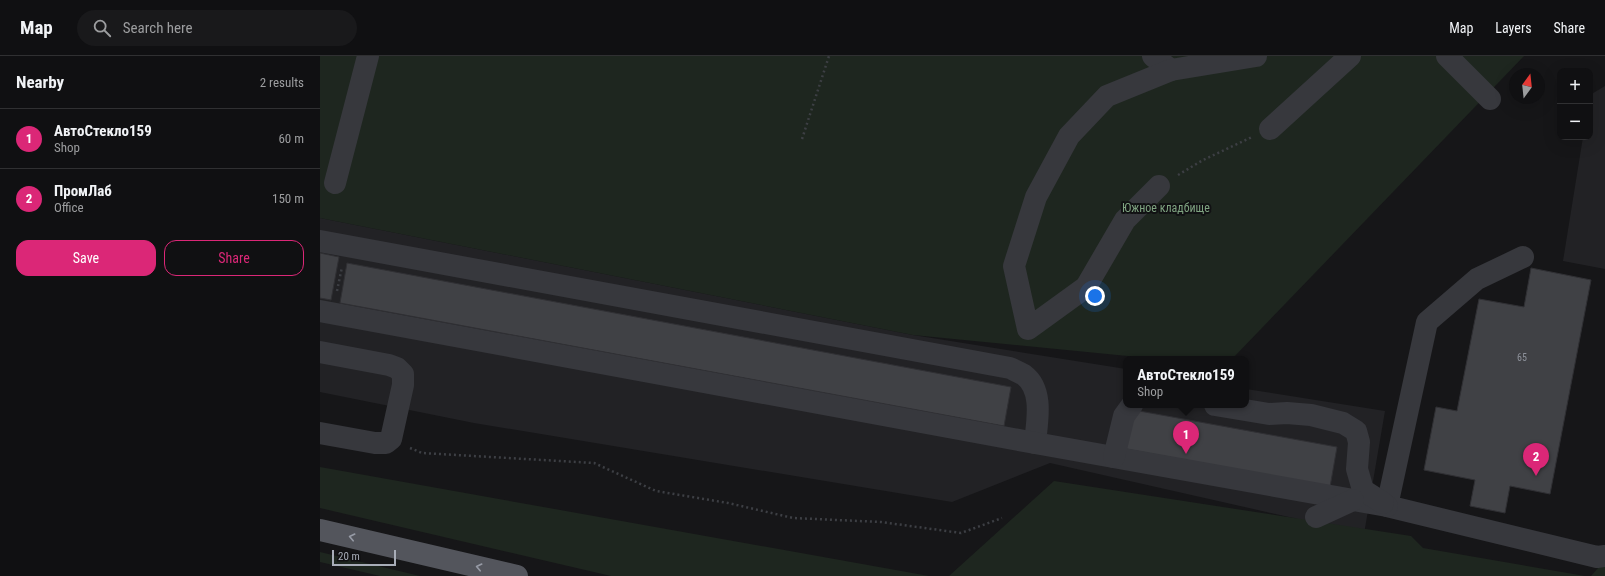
<!DOCTYPE html>
<meta charset="utf-8">
<style>
:root{--surface:#101012;--page:#19191b;--text:#f1f3f6;--muted:#9c9d9f;--line:#303032;--accent:#db2777}
body{margin:0;font-family:"Roboto Condensed",sans-serif;background:var(--page);color:var(--text)}
.controls{position:absolute;right:12px;top:12px;display:grid;overflow:hidden;border-radius:8px;box-shadow:0 4px 16px #0002}
.controls button{width:36px;height:36px;display:grid;place-items:center;padding:0;border:0;border-bottom:1px solid var(--line);background:var(--surface);color:var(--text);font:20px sans-serif}
.compass{position:absolute;left:1189px;top:12px;width:36px;height:36px;border-radius:50%;background:var(--surface);box-shadow:0 4px 16px #0002;rotate:15deg}
.scale{position:absolute;left:12px;bottom:10px;width:64px;box-sizing:border-box;padding-left:4px;border:2px solid #a8adb8;border-top:0;font-size:11px;line-height:14px;white-space:nowrap;color:#a8adb8;-webkit-text-stroke:3px #111113;paint-order:stroke}
.you{position:absolute;left:775px;top:240px;width:14px;height:14px;margin:-10px;border:3px solid #fff;border-radius:50%;background:#1a73e8;box-shadow:0 0 0 6px #1a73e833}
.badge{display:grid;place-items:center;width:26px;height:26px;border-radius:50%;background:var(--accent);color:#fff;font-size:13px;font-weight:700}
.pin{position:absolute;translate:-50% -33px;filter:drop-shadow(0 1px 2px #0008)}
.pin::after{content:'';position:absolute;top:21px;width:14px;height:12px;background:inherit;clip-path:polygon(0 0,100% 0,50% 100%)}
.popup{position:absolute;left:803px;top:300px;width:126px;height:52px;box-sizing:border-box;display:grid;place-content:center;border-radius:8px;background:var(--surface);filter:drop-shadow(0 1px 3px #0005);font-size:13px;white-space:nowrap;color:var(--muted)}
.popup b{font-size:15px;color:var(--text)}
.popup::after{content:'';position:absolute;left:50%;top:100%;margin-left:-8px;border:8px solid transparent;border-top-color:var(--surface)}
.list{margin:0;padding:0;list-style:none}
h2{display:flex;justify-content:space-between;align-items:center;height:52px;margin:0;padding:0 16px;font-size:17px}
h2 small{font-size:13px;font-weight:400;color:var(--muted)}
.list li{display:grid;grid-template-columns:26px 1fr auto;gap:12px;align-items:center;box-sizing:border-box;height:60px;padding:0 16px;border-top:1px solid var(--line)}
.list b{display:block;font-size:15px;white-space:nowrap}
.list p{margin:0;font-size:13px;white-space:nowrap;color:var(--muted)}
.list em{font-size:13px;font-style:normal;color:var(--muted)}
.actions{display:flex;gap:8px;padding:12px 16px}
.actions a{flex:1;padding:9px 0;border:1px solid var(--accent);border-radius:12px;text-align:center;font-size:14px;color:var(--accent)}
.actions .main{background:var(--accent);color:#fff}
.icon{flex:none;width:22px;height:22px;fill:none;stroke:currentColor;stroke-width:2;stroke-linecap:round;stroke-linejoin:round}
.map{position:relative;flex:none;width:1285px;height:520px;overflow:hidden}
header{display:flex;align-items:center;gap:24px;box-sizing:border-box;height:56px;padding:0 20px;background:var(--surface);border-bottom:1px solid var(--line)}
header strong{font-size:19px}
nav{display:flex;gap:22px;margin-inline-start:auto;font-size:14px}
.search{width:280px;height:36px;background:var(--page);display:flex;align-items:center;gap:10px;box-sizing:border-box;padding:0 14px;border-radius:22px;color:var(--muted);font-size:15px}
main{display:flex}
aside{flex:1;background:var(--surface)}
.map>svg:first-child{display:block}
.built{fill:#222225}
.green{fill:#1e261f}
.building{fill:#404145;stroke:#303034}
.lines{fill:none;stroke-linecap:round;stroke-linejoin:round}
.path{stroke:#3d3f44;stroke-width:2.5;stroke-dasharray:2 3;stroke-linecap:butt}
.minor{stroke:#37383d;stroke-width:22}
.major{stroke:#53555c;stroke-width:22}
.oneway{stroke:#979ba6}
.labels{text-anchor:middle;stroke-width:4;stroke-linejoin:round;paint-order:stroke}
.number-label{font-size:10px;fill:#8e929b}
.park-label{font-size:12px;fill:#7fa381;stroke:#111113}
</style>
<header>
<strong>Map</strong>
<div class="search"><svg class="icon" aria-label="search" viewBox="0 0 24 24"><circle cx="10" cy="10" r="6"/><path d="M15 15l6 6"/></svg>Search here</div>
<nav><a>Map</a><a>Layers</a><a>Share</a></nav>
</header>
<main>
<aside>
<h2>Nearby<small>2 results</small></h2>
<ul class="list">
<li><span class="badge">1</span><div><b>АвтоСтекло159</b><p>Shop</p></div><em>60 m</em></li>
<li><span class="badge">2</span><div><b>ПромЛаб</b><p>Office</p></div><em>150 m</em></li>
</ul>
<div class="actions"><a class="main">Save</a><a>Share</a></div>
</aside>
<div class="map">
<svg width="1285" height="520" viewBox="0 0 1285 520">
<rect width="100%" height="100%" fill="#161618"/>
<g class="built">
<polygon points="1285,30 1285,213 1243,205 1263,81 1270,81 1270,39"/>
<polygon points="0,162 593,279 806,313 806,349 926,349 926,333 1065,355 1044,478 730,407 632,446 154,367 0,336"/>
</g>
<g class="green">
<polygon points="0,0 1204,0 912,303 838,303 593,279 0,162"/>
<polygon points="0,411 609,520 291,520 0,452"/>
<polygon points="734,425 1091,480 1103,492 1265,520 629,520"/>
<polygon points="0,496 100,520 60,520 0,506"/>
<polygon points="1279,511 1285,511 1285,520 1271,520"/>
</g>
<g class="building">
<polygon points="0,197 19,201 11,244 0,242"/>
<polygon points="27,207 691,331 684,370 20,247"/>
<polygon points="1211,212 1271,224 1230,438 1190,430 1185,457 1150,450 1155,424 1104,414 1116,351 1137,355 1159,243 1204,251"/>
<polygon points="814,354 1017,391 1010,431 806,393"/>
</g>
<g class="lines">
<g class="path">
<polyline points="482,83 509,0"/>
<polyline points="858,119 883,104 932,81"/>
<polyline points="17,235 22,211"/>
<polyline points="90,392 102,397 274,407 336,435 408,447 473,462 561,466 641,477 682,462"/>
</g>
<g class="minor">
<polyline points="833,0 851,14"/>
<polyline points="1127,0 1170,43"/>
<polyline points="950,73 1030,0"/>
<polyline points="15,127 48,0"/>
<polyline points="839,130 805,164 766,231 708,273 694,210 716,141 749,80 787,40 851,14 936,0"/>
<path d="M0,185l690,127c4,2 9,4 14,7 20,15 13,47 11,68"/>
<polyline points="1203,201 1157,223 1107,266 1067,450 1277,501 1285,500"/>
<polyline points="0,255 715,387 1067,450"/>
<polyline points="0,296 69,309 77,312 83,318 83,329 71,383 66,387 55,387 0,377"/>
<polyline points="895,349 949,358 967,357 991,359 1023,367 1036,375 1039,386 1037,413 1043,434 1063,447"/>
<polyline points="794,401 804,360 812,349"/>
<polyline points="996,461 1033,444"/>
</g>
<polyline class="major" points="0,474 197,520"/>
</g>
<defs><path id="oneway-chevron" d="M-2-3.5L2.5 0L-2 3.5" fill="none" stroke-width="1.6" stroke-linecap="round" stroke-linejoin="round"/></defs>
<g class="oneway">
<use href="#oneway-chevron" transform="translate(32 481) rotate(-167)"/>
<use href="#oneway-chevron" transform="translate(159 511) rotate(-167)"/>
</g>
<g class="labels">
<g class="number-label">
<text x="1202" y="305">65</text>
</g>
<g class="park-label">
<text x="846" y="156">Южное кладбище</text>
</g>
</g>
</svg>
<div class="controls">
<button>+</button>
<button>−</button>
</div>
<svg class="compass" viewBox="-18 -18 36 36"><path d="M0-13l5 13h-10z" fill="#e53935"/><path d="M0 13l5-13h-10z" fill="#9c9d9f"/></svg>
<div class="scale">20 m</div>
<div class="you"></div>
<div class="pin badge" style="left:866px;top:398px">1</div>
<div class="popup"><b>АвтоСтекло159</b>Shop</div>
<div class="pin badge" style="left:1216px;top:420px">2</div>
</div>
</main>
